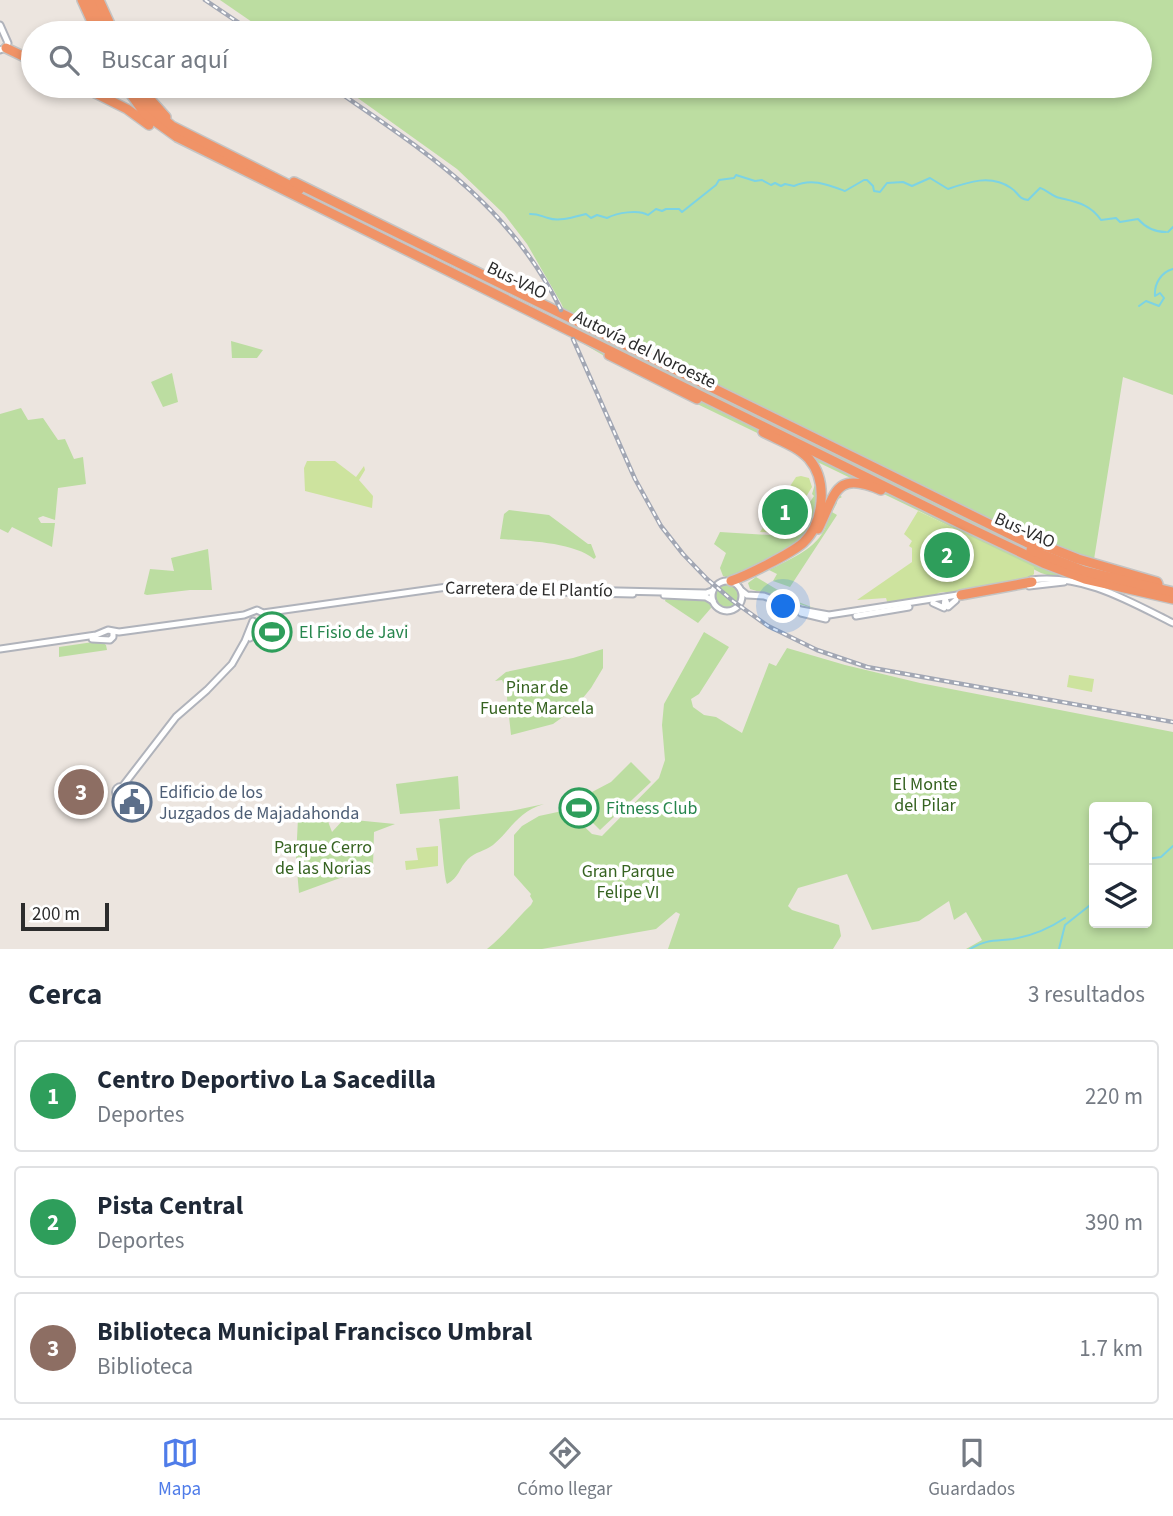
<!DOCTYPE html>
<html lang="es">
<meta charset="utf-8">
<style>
:root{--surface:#fff;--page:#f6f6f7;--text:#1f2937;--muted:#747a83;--line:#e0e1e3;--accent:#4f7ce9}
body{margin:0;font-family:"Source Sans 3",sans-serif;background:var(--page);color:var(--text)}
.controls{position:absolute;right:21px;bottom:21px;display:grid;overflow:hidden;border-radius:7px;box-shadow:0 4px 10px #0003}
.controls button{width:63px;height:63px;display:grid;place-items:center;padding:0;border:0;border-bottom:2px solid var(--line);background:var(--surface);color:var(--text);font:35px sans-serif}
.scale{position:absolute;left:21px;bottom:18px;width:88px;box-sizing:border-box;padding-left:7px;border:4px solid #2c2c2c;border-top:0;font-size:19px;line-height:24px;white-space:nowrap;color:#2c2c2c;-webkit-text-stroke:5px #fff;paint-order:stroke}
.you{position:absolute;left:784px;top:607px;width:24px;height:24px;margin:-18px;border:5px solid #fff;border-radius:50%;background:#1a73e8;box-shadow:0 0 0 10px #1a73e833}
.badge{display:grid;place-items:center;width:46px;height:46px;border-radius:50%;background:var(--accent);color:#fff;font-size:23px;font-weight:700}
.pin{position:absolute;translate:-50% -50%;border:4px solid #fff;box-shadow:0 2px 7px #0006}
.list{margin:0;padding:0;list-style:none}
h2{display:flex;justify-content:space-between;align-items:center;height:91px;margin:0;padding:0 28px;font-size:30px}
h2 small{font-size:23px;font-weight:400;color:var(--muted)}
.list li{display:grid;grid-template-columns:46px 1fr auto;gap:21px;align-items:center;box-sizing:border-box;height:112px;margin:0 14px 14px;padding:0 14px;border:2px solid var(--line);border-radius:7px}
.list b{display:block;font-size:26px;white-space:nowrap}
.list p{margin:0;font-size:23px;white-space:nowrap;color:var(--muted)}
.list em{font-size:23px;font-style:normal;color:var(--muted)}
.icon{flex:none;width:38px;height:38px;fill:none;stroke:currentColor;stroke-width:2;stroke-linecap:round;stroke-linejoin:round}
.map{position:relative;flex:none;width:1173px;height:949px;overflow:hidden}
.search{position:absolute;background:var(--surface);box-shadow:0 4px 10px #0003;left:21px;right:21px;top:21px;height:77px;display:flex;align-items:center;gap:18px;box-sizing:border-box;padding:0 24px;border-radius:38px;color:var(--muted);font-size:26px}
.sheet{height:469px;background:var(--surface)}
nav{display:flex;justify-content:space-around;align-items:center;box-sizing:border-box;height:98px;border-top:2px solid var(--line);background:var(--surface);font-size:19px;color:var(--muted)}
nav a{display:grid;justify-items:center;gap:4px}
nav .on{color:var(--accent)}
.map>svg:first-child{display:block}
.green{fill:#bcdda1;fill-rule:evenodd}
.pitch{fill:#cde39e}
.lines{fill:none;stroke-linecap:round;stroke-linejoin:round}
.stream{stroke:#7cd3e4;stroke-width:2}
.minor-casing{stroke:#b0b3bb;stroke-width:9}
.highway-casing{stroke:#c4c4c4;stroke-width:12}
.minor{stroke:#fff;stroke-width:5}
.highway{stroke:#f09367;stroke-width:9}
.rail-casing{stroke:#a2a7b4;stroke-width:4.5}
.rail{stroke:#fff;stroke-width:2;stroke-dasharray:5;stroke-linecap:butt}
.labels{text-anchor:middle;stroke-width:7;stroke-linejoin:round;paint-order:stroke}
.street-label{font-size:18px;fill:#2c2c2c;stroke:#fff}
.leisure-label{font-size:18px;fill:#27864d;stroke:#fff;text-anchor:start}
.park-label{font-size:18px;fill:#366321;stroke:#fff}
.service-label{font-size:18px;fill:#4e5e75;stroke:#fff;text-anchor:start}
</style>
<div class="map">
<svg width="1173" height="949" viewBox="0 0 1173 949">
<rect width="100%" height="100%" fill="#ece5df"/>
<g class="green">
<polygon points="220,0 1173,0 1173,395 1123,377 1092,572 1119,597 1041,573 921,512 635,374 577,340 561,303 527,244 504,214 457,169 341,86 1140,86 1140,33 268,33"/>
<polygon points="231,341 263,350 257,358 232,358"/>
<polygon points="172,373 178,402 163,407 151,382"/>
<polygon points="21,408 28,420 43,418 58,440 65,439 74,459 83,457 86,484 58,488 55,520 43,516 38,518 41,523 55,523 52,547 12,527 8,533 0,529 0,414"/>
<path d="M815,484c4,15 0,42 -12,54 -16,15 -53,31 -74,40l-6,-2 -3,-8 6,-15 -12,-9 6,-12 67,4 27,-40 -2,-2z"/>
<path d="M837,494l5,3 -6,3 1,3 -5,9 5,3 -47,72 -17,-6 4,-7 -8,-4c21,-11 48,-21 57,-44 4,-11 5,-22 11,-32z"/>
<path d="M509,510l40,5 39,29h3l5,13 -2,2c-21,-17 -67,-18 -94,-20l4,-25z"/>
<polygon points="208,549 212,590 190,590 147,595 144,594 150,569 174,571 171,558"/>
<polygon points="756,577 796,601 819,610 750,589 748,583"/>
<circle cx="727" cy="595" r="12"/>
<polygon points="666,598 704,600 710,604 711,608 698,623 665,601"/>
<path d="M704,632l25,15 -30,47 -8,5 2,8 11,8 12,2 26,16 27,-70 7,3 11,-18 58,17 75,18 253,49v217h-207l16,-9 -16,-28 -12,8 -5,-19 -30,20 -47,9 -25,-56 -49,14 -10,18 4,4 47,15 2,11 -8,13h-165l12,-35 -4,-2 -20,17 -114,20h-55c17,-13 28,-29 44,-44l2,-4 -3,-5 1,-2 -17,-19v-40l8,-9 17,-10 28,-6 25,24 10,2 57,-58 6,-18 -3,-35 2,-21zM1147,807v116h-53v-116z"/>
<polygon points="100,641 106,645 107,650 59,657 59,647"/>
<polygon points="603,649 603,668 591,688 574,709 553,724 511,735 506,688 502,680 495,681 506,672 573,658"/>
<polygon points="631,762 651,782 600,830 584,814 589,808 588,802 595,800 592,792 611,782"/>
<polygon points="458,776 460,809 400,814 396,784"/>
<path d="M544,804c-27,8 -32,25 -51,41 -8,6 -18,7 -25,14 -9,9 -9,19 -21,25 -3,-5 -6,-54 -8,-65l72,-8z"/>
<polygon points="305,813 326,816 332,832 344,819 395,824 374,832 373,866 299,893 296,859 298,818"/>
</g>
<g class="pitch">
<polygon points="307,461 335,461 356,477 364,466 365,470 359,480 373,496 372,508 305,491 304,468"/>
<polygon points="801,476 809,478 812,487 784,533 760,532 796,477"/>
<polygon points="918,511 1034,567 1034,574 1030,578 969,588 949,594 944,592 938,593 935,597 888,605 886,598 857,600 912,562 912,548 909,546 912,541 904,534"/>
<polygon points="1069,675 1094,679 1092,692 1067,687"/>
<polygon points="438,846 438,866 406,870 405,861 418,860 416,848"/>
</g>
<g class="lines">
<g class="stream">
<path d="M530,214c9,0 11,2 18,4 11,4 26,-1 38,-4l5,4 6,-3 10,3c10,-5 31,-9 41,-3l8,-6 6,2 4,-2h13l3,3 34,-27 3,-5 15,-2 2,-3 19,6 7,-1 9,5 4,-2 6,3 4,-2 9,2c17,-8 32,-2 51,5l19,-11h3l6,6 1,5 6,1 7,-9 16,-1 9,4 18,-8 18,11c20,-7 43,-15 63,-1 8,5 7,11 17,12l12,-12c7,2 13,9 20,10 16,4 30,6 41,22l15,-2 4,4 18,-3c7,8 16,13 28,13"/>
<polyline points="1168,232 1173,227"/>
<path d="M1139,306l7,-5 13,5 5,-8 -4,-5 -5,3c-1,-12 6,-24 18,-27"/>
<polyline points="1147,859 1161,857 1173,846"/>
<path d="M970,949c17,-10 25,-8 43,-10 18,-3 37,-11 52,-21"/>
<polyline points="1059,949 1065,925 1094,902"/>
</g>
<g class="minor-casing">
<g id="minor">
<polyline points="0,25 8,43 6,48 0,50"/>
<path d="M1031,580c51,-7 98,21 142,43"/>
<circle cx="727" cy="596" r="15"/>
<polyline points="1029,586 1064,582"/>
<polyline points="513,591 633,594"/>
<polyline points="742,591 747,595 764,596 801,610 829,615 964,594"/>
<polyline points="664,595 706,597 713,601"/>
<polyline points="945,598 948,607 956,600"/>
<polyline points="933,603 944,608 945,598"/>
<polyline points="801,613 826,619"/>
<polyline points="856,616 909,607"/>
<polyline points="250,638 259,622"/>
<polyline points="92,639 110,640 113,637 113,632"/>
<polyline points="0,649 96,635 108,630 119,632 244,615 257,610 263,613 447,587 706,593 712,591"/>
<circle cx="121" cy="792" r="5.5"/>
<polyline points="122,787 176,717 207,690 232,664 245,641 253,621"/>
</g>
</g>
<g class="highway-casing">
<g id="highway">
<polyline points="82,0 97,33"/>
<polyline points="90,0 105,33"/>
<polyline points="99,0 114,33"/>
<polyline points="6,48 33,61"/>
<polyline points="81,86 127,109 149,125"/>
<polyline points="125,86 145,114 177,137 963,525 1043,563 1085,579 1173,599"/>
<polyline points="135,86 150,103"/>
<polyline points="149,98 166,117"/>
<polyline points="142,101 172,126 299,190"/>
<polyline points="294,182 1038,548"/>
<polyline points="609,355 697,399"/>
<path d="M818,529c18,-35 16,-59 63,-39"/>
<polyline points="1035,542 1078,559 1157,582 1158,584"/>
<polyline points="1031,550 1084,571 1173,592"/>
<path d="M731,581c17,-6 59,-27 72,-38 21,-20 25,-62 6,-84 -12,-13 -31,-19 -46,-27"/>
<polyline points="961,595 1032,582"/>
</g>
</g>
<use href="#minor" class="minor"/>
<use href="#highway" class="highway"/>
<g class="rail-casing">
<g id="rail">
<polyline points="205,0 254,33"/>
<path d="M330,86c94,65 179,117 231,224"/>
<polyline points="573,339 635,479 661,526 683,554 707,579 733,601 768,626 817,650 867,667 1173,722"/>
</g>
</g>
<use href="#rail" class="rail"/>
</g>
<defs>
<g id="stadium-ring" transform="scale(2.0125)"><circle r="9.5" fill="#fff" stroke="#2e9e5b" stroke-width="1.5"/><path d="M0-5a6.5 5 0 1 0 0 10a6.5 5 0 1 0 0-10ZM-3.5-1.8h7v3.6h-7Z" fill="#2e9e5b"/></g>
<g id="civic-ring" transform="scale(2.0125)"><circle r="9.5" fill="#fff" stroke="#5c6f8a" stroke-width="1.5"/><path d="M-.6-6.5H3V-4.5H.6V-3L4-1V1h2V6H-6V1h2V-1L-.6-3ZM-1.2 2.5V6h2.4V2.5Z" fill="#5c6f8a"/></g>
</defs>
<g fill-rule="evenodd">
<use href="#stadium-ring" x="272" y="632"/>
<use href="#civic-ring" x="132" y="802"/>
<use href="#stadium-ring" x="579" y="808"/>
</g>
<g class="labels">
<g class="street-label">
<text transform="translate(517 280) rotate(26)" y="6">Bus-VAO</text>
<text transform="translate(645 349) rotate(26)" y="6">Autovía del Noroeste</text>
<text transform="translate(1025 530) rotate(24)" y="6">Bus-VAO</text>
<text transform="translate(529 589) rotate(1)" y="6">Carretera de El Plantío</text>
</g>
<g class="leisure-label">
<text x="299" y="638">El Fisio de Javi</text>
<text x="606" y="814">Fitness Club</text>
</g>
<g class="park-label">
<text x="537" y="693">Pinar de<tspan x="537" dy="21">Fuente Marcela</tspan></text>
<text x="925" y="790">El Monte<tspan x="925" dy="21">del Pilar</tspan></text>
<text x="323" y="853">Parque Cerro<tspan x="323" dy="21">de las Norias</tspan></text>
<text x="628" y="877">Gran Parque<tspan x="628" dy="21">Felipe VI</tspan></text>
</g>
<g class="service-label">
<text x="159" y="798">Edificio de los<tspan x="159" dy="21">Juzgados de Majadahonda</tspan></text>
</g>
</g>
</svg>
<div class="controls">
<button><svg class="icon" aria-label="locate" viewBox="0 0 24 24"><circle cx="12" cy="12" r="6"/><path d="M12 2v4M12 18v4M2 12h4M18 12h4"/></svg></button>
<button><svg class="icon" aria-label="layers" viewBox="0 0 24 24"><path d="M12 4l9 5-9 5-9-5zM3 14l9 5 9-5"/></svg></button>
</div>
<div class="scale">200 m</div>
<div class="you"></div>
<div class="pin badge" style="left:785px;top:512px;background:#2e9e5b">1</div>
<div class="pin badge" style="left:947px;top:555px;background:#2e9e5b">2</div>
<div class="pin badge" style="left:81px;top:792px;background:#8d6e63">3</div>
<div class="search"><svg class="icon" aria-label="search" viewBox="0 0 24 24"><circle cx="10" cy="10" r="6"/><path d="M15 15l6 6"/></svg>Buscar aquí</div>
</div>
<section class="sheet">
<h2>Cerca<small>3 resultados</small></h2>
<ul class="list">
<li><span class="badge" style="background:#2e9e5b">1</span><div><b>Centro Deportivo La Sacedilla</b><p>Deportes</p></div><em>220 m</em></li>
<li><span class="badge" style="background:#2e9e5b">2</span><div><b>Pista Central</b><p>Deportes</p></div><em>390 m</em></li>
<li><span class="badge" style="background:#8d6e63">3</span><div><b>Biblioteca Municipal Francisco Umbral</b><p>Biblioteca</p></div><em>1.7 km</em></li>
</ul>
</section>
<nav>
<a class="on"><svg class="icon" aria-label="map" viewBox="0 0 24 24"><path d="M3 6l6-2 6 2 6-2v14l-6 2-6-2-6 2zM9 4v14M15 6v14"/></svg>Mapa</a>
<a><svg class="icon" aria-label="directions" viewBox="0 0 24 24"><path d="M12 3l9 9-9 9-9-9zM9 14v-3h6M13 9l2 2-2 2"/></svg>Cómo llegar</a>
<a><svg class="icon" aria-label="saved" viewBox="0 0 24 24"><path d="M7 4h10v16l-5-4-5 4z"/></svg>Guardados</a>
</nav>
